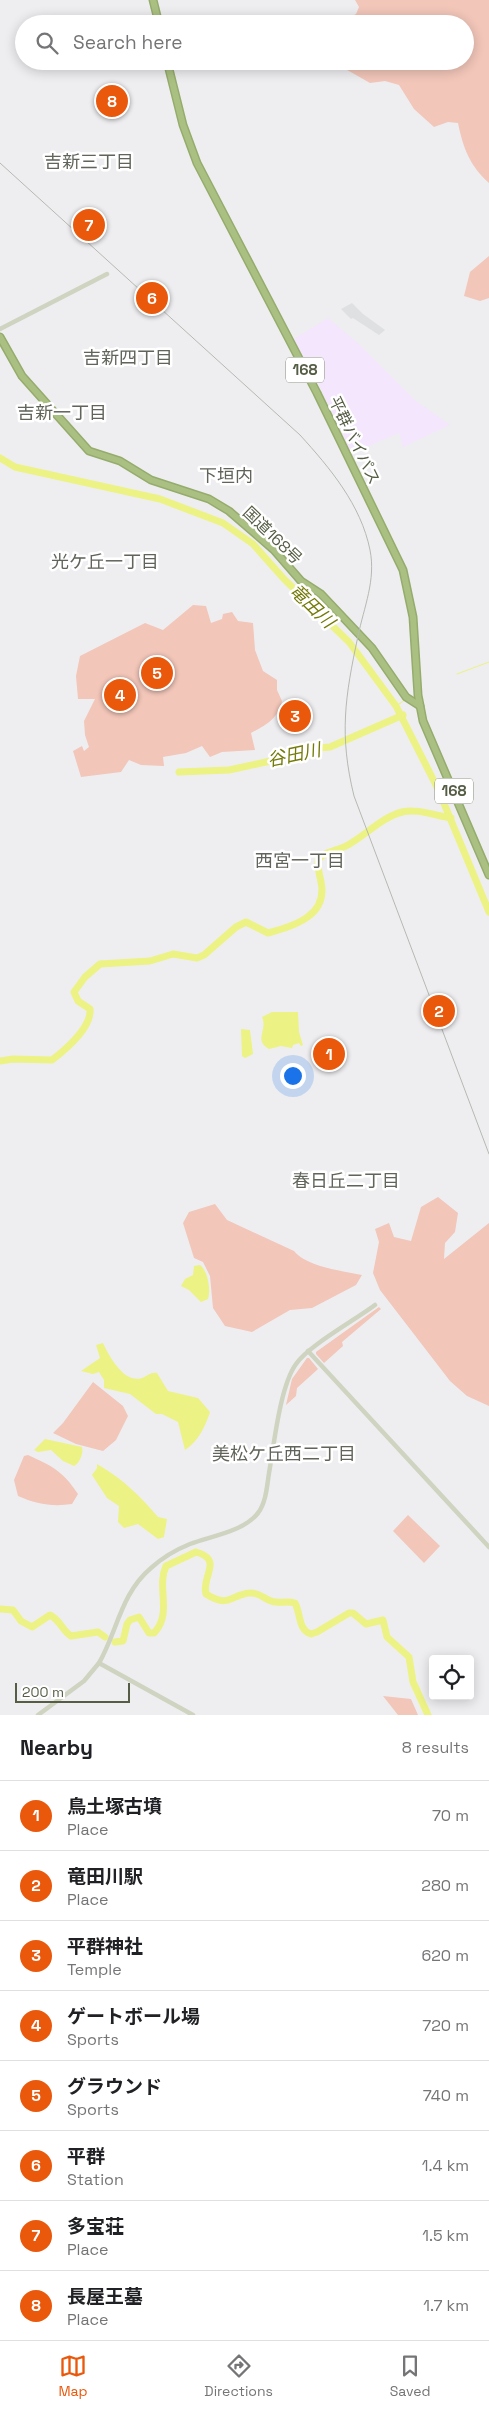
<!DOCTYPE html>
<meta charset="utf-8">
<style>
:root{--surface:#fff;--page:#f2f2f2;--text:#202124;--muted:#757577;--line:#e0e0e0;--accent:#ea580c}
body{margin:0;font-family:"Space Grotesk","Noto Sans JP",sans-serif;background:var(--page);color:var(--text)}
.controls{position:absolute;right:15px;bottom:15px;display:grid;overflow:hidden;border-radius:5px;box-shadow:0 2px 12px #0003}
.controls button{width:45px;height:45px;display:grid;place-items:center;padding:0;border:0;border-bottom:1px solid var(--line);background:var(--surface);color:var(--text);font:25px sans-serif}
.scale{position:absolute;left:15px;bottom:12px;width:115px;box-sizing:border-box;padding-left:5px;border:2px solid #555d45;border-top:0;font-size:14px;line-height:18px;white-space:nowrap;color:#555d45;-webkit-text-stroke:4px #fff;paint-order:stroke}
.you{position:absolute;left:292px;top:1075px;width:18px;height:18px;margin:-12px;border:4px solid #fff;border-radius:50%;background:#1a73e8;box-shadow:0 0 0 8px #1a73e833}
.badge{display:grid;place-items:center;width:32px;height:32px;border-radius:50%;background:var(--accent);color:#fff;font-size:16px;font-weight:700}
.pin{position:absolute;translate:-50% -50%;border:2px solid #fff;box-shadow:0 1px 5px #0006}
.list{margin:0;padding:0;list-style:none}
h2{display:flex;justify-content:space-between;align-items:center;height:65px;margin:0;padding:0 20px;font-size:21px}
h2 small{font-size:16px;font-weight:400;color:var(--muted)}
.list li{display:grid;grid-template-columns:32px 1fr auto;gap:15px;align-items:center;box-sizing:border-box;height:70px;padding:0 20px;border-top:1px solid var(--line)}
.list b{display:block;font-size:19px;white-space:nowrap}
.list p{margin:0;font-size:16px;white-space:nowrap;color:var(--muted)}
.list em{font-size:16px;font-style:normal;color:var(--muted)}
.icon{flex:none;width:28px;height:28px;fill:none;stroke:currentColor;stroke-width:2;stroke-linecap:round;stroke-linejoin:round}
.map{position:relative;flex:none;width:489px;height:1715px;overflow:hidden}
.search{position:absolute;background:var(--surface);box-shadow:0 2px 12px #0003;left:15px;right:15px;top:15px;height:55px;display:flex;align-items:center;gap:12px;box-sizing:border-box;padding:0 18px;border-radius:28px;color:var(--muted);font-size:19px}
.sheet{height:625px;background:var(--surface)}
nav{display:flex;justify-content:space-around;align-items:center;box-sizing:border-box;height:70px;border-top:1px solid var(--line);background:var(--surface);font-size:14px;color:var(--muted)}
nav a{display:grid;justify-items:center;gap:2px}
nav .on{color:var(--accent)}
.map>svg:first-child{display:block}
.commercial{fill:#f3e6fd}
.education{fill:#dfe0e2}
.green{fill:#f2c6b9}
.water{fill:#ecf283}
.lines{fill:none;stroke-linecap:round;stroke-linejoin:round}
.stream{stroke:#ecf283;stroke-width:1}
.river{stroke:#ecf283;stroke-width:7}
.highway-casing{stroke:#95ac6d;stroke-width:9}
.minor{stroke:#ced4c0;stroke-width:4.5}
.highway{stroke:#aac082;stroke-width:6}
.rail{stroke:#b5b9b0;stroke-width:1}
.labels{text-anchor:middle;stroke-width:5;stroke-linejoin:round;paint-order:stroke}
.shield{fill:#fff;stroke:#888e7d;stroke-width:1}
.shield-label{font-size:15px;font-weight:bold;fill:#555d45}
.street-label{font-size:16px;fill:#555d45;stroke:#fff}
.neighbourhood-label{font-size:18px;fill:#60645a;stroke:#fff}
.water-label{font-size:18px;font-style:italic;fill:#747a08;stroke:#fff}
</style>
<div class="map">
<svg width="489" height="1715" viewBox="0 0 489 1715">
<rect width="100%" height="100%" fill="#eeeef1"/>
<polygon class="commercial" points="328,318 360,345 416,401 450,425 403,447 399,433 364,448 352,456 317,381 292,340"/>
<polygon class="education" points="352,303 363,314 385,330 379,335 353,318 351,319 341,309"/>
<g class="green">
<path d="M355,0h134v183c-19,-17 -26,-35 -31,-60l-10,-1 -14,5 -20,-18 -15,-24 -14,-4 -15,2 -35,-20 -18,3 -11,-5h159v-37h-129l20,-10 3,-7z"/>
<polygon points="489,256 489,298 480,301 464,296 470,272"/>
<path d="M193,605l13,1 5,17 11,-4 1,-5 9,-2 6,9 15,2 2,27 8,21 14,9v10l5,11c-4,18 -16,24 -31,32l4,17 -33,2 -12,5 -8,-11 -16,7 -23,4 1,9 -23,-1 -12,-5 -8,12 -40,5 -8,-26 9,-5 2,5 5,-4 -4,-12 -1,-14 11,-22h-17l-2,-23 4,-20 65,-33 18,7z"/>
<polygon points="438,1197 458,1213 455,1232 445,1243 444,1259 489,1223 489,1406 467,1396 450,1381 380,1290 373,1273 379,1242 375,1229 389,1223 394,1237 411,1241 421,1207"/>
<path d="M215,1204l12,16 67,31c13,16 49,20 68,24l-6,10 -44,23 -22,2 -38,22 -27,-6 -12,-18 -3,-32 -7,-14 -9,-4 -11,-35 6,-11z"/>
<polygon points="379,1307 381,1309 342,1342 343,1346 324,1363 316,1354 316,1352"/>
<polygon points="307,1358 309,1358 318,1369 297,1388 296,1396 286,1405 292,1379"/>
<polygon points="93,1382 123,1406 128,1416 116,1440 103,1451 76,1444 53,1433 63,1423"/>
<path d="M28,1455c24,11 35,16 50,39l-6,10c-20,3 -36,0 -54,-8l-4,-16 10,-24z"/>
<polygon points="408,1515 440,1546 424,1563 393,1531"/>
<polygon points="383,1696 411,1699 418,1715 398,1715"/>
</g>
<g class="water">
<path d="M272,1012h26l1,20 4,13 -2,1 -2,-3 -6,2 -1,3 -11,-2 -12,3c-16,-9 -1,-18 -7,-32z"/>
<polygon points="241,1029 250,1030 253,1054 245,1058 242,1056"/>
<path d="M200,1265c8,6 11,25 8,34l-7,3 -12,-12 -8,-4 4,-7 8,-4 1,-9z"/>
<path d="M103,1343c6,13 21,41 39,35 6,-2 8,-6 15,-5l11,18 30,7 12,14c-4,13 -12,30 -25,38l-7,-28 -16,-8h-6l-26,-20 -26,-6v-8l-5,-8 -6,2 -12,-3 19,-13 -4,-13z"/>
<path d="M45,1439l37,8c2,6 -3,17 -8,19l-11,-5 -12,-11 -13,2 -4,-2z"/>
<path d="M97,1464c26,15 42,31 61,53l9,2 -3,18 -6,2 -20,-15 -14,4 -6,-6 1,-16 -12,-8 -15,-23 5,-7z"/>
</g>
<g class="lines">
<g class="stream">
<polyline points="457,674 489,662"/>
<polyline points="396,706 405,700"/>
</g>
<g class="river">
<polyline points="0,458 15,467 160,499 223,523 253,544 284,579 349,642 396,706 438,789 489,912"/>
<polyline points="179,772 229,770 275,760 308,749 330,747 403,715"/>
<path d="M0,1061l13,-2 39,1c13,-10 40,-33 38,-51l-12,-8 -4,-9 11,-15 15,-13 50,-3 23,-7 24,4 7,-3 32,-28 10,-5 22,11c27,-7 60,-18 53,-51 -1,-7 -5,-16 -2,-23 4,-7 20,-9 27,-13 19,-10 36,-29 56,-34 15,-4 34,4 49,6"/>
<path d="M0,1609l13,1 8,11 11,6 18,-12c10,5 12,15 21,21l27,-4 7,5"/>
<path d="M115,1642l8,-1 4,-17 3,-4 9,-3 10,16h5c19,-20 2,-45 12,-67l30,-14c28,8 5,24 10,42 24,15 25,0 44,-1 11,-1 16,9 26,9 6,1 12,-1 19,1 6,11 3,27 16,31l6,-2 32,-19h4l13,11 17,-4 4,17 22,20 4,25 15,33"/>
</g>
<g class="highway-casing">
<g id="highway">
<polyline points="153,0 159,24"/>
<polyline points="167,61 183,125 197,163 317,393 403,570 413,617 418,695 423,721 489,875"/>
<polyline points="0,337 22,376 89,451 120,461 151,480 209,499 229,511 274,550 301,581 321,594 372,648 406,697 420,706"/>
</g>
</g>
<g class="minor">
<polyline points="0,329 107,274"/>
<polyline points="308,1351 489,1547"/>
<path d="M99,1663c18,-31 22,-70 52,-95 11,-10 24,-18 39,-24 21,-8 53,-12 68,-31 8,-10 9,-27 11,-40 5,-28 11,-87 27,-109 12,-18 59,-44 79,-59"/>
<polyline points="38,1715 84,1681 99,1663 193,1715"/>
</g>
<use href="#highway" class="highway"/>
<path class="rail" d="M0,163l300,272c30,33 61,70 70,115 6,30 -6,57 -12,86 -13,61 -19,99 -4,160l135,358"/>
</g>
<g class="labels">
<g class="shield">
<rect x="286" y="357.5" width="38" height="25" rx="4"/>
<rect x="435" y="778.5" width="38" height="25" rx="4"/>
</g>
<g class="shield-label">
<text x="305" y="375">168</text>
<text x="454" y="796">168</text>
</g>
<g class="street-label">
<text transform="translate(355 440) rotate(64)" y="6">平群バイパス</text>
<text transform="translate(273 535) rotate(44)" y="6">国道168号</text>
</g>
<g class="neighbourhood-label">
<text x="89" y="168">吉新三丁目</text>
<text x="128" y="364">吉新四丁目</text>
<text x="62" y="419">吉新一丁目</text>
<text x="226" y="482">下垣内</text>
<text x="105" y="568">光ケ丘一丁目</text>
<text x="300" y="867">西宮一丁目</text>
<text x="346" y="1187">春日丘二丁目</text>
<text x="284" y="1460">美松ケ丘西二丁目</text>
</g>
<g class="water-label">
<text transform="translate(312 606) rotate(44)" y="6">竜田川</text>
<text transform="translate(294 755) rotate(-12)" y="6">谷田川</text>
</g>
</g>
</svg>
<div class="controls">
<button><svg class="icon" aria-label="locate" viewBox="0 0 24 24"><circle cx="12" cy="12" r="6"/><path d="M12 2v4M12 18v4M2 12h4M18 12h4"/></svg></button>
</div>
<div class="scale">200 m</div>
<div class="you"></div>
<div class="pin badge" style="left:329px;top:1054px">1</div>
<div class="pin badge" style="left:439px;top:1011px">2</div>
<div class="pin badge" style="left:295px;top:716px">3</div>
<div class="pin badge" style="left:120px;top:695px">4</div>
<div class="pin badge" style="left:157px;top:673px">5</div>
<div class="pin badge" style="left:152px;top:298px">6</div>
<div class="pin badge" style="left:89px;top:225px">7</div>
<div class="pin badge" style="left:112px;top:101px">8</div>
<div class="search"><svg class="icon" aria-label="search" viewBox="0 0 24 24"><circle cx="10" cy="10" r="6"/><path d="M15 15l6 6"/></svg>Search here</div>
</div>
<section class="sheet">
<h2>Nearby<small>8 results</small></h2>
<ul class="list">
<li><span class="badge">1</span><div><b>鳥土塚古墳</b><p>Place</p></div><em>70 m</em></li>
<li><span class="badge">2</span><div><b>竜田川駅</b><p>Place</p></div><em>280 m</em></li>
<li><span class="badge">3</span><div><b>平群神社</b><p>Temple</p></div><em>620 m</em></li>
<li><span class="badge">4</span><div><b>ゲートボール場</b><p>Sports</p></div><em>720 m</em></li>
<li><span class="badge">5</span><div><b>グラウンド</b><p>Sports</p></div><em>740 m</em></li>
<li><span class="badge">6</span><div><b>平群</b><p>Station</p></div><em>1.4 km</em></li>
<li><span class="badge">7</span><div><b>多宝荘</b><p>Place</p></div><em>1.5 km</em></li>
<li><span class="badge">8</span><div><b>長屋王墓</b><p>Place</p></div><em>1.7 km</em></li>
</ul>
</section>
<nav>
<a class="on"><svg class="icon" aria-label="map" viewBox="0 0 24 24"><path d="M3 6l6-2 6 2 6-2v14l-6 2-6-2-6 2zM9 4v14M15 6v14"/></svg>Map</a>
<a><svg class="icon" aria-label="directions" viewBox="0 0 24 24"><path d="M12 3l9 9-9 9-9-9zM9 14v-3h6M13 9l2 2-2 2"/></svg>Directions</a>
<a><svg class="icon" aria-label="saved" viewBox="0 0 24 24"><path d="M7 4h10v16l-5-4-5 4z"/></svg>Saved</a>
</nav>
